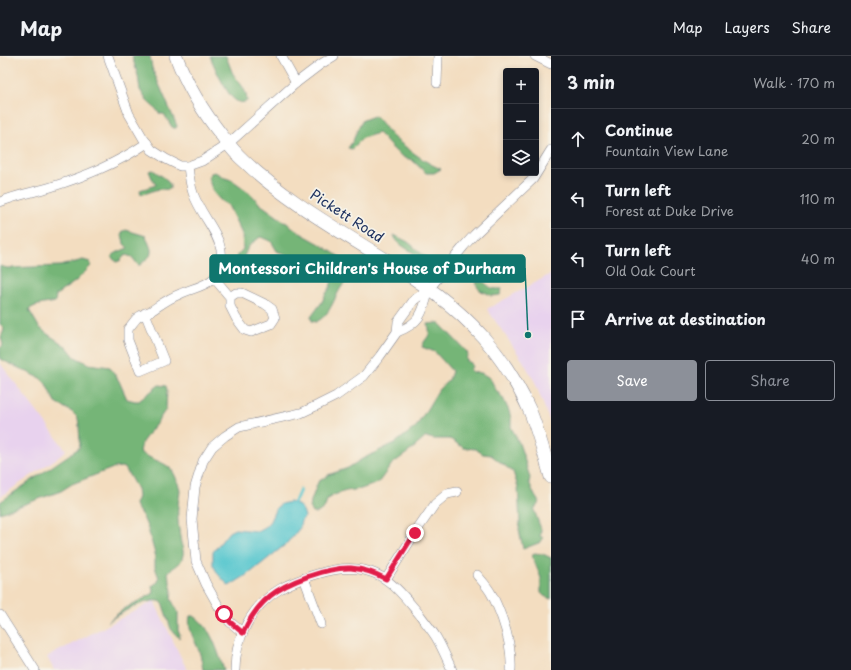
<!DOCTYPE html>
<meta charset="utf-8">
<style>
:root{--surface:#171b24;--page:#242831;--text:#f1f3f6;--muted:#9ea1a6;--line:#363941;--accent:#8c9099}
body{margin:0;font-family:"Playpen Sans",sans-serif;background:var(--page);color:var(--text)}
.controls{position:absolute;right:12px;top:12px;display:grid;overflow:hidden;border-radius:4px;box-shadow:0 2px 6px #0003}
.controls button{width:36px;height:36px;display:grid;place-items:center;padding:0;border:0;border-bottom:1px solid var(--line);background:var(--surface);color:var(--text);font:20px sans-serif}
.stop{position:absolute;width:12px;height:12px;margin:-9px;border:3px solid #e11d48;border-radius:50%;background:#fff}
.stop.end{background:#e11d48;border-color:#fff;box-shadow:0 1px 4px #0008}
.list{margin:0;padding:0;list-style:none}
h2{display:flex;justify-content:space-between;align-items:center;height:52px;margin:0;padding:0 16px;font-size:17px}
h2 small{font-size:13px;font-weight:400;color:var(--muted)}
.list li{display:grid;grid-template-columns:26px 1fr auto;gap:12px;align-items:center;box-sizing:border-box;height:60px;padding:0 16px;border-top:1px solid var(--line)}
.list b{display:block;font-size:15px;white-space:nowrap}
.list p{margin:0;font-size:13px;white-space:nowrap;color:var(--muted)}
.list em{font-size:13px;font-style:normal;color:var(--muted)}
.actions{display:flex;gap:8px;padding:12px 16px}
.actions a{flex:1;padding:9px 0;border:1px solid var(--accent);border-radius:4px;text-align:center;font-size:14px;color:var(--accent)}
.actions .main{background:var(--accent);color:#fff}
.icon{flex:none;width:22px;height:22px;fill:none;stroke:currentColor;stroke-width:2;stroke-linecap:round;stroke-linejoin:round}
.map{position:relative;flex:none;width:551px;height:614px;overflow:hidden}
header{display:flex;align-items:center;gap:24px;box-sizing:border-box;height:56px;padding:0 20px;background:var(--surface);border-bottom:1px solid var(--line)}
header strong{font-size:19px}
nav{display:flex;gap:22px;margin-inline-start:auto;font-size:14px}
main{display:flex}
aside{flex:1;background:var(--surface)}
.map>svg:first-child{display:block}
.built{fill:#e8d2ee}
.forest{fill:#74b577;stroke:#48726a}
.water{fill:#5bc8cf;stroke:#3b7c96}
.lines{fill:none;stroke-linecap:round;stroke-linejoin:round}
.stream{stroke:#5bc8cf;stroke-width:3}
.street-casing{stroke:#87868f;stroke-width:10}
.secondary-casing{stroke:#87868f;stroke-width:14}
.street{stroke:#fff;stroke-width:9}
.secondary{stroke:#fff;stroke-width:13}
.route{stroke:#e11d48;stroke-width:5}
.labels{text-anchor:middle;stroke-width:3.5;stroke-linejoin:round;paint-order:stroke}
.street-label{font-size:14px;fill:#1b2f5e;stroke:#f7f3e8}
.leader{fill:none;stroke:#0f766e;stroke-width:1.5}
.callout-dot{fill:#0f766e;stroke:#f7f3e8;stroke-width:1.5}
.callout{fill:#0f766e;stroke:#0f766e;stroke-width:1.5}
.callout-label{font-size:15px;text-anchor:middle;font-weight:bold;fill:#fff}
</style>
<header>
<strong>Map</strong>
<nav><a>Map</a><a>Layers</a><a>Share</a></nav>
</header>
<main>
<div class="map">
<svg width="551" height="614" viewBox="0 0 551 614">
<rect width="100%" height="100%" fill="#f7f3e8"/>
<filter id="ink" filterUnits="userSpaceOnUse"><feTurbulence type="fractalNoise" baseFrequency=".025" numOctaves="2"/><feDisplacementMap in="SourceGraphic" scale="8" xChannelSelector="R" yChannelSelector="G"/><feConvolveMatrix kernelMatrix="1 2 1 2 8 2 1 2 1" color-interpolation-filters="sRGB"/></filter>
<filter id="wash" filterUnits="userSpaceOnUse"><feTurbulence type="fractalNoise" baseFrequency=".012" numOctaves="4" result="noise"/><feDisplacementMap in="SourceGraphic" scale="16" xChannelSelector="R" yChannelSelector="G"/><feGaussianBlur stdDeviation="0.9" result="paint"/><feColorMatrix in="noise" values="0 0 0 0 0 0 0 0 0 0 0 0 0 0 0 0 0 1.4 0 .05"/><feComposite in="paint" operator="in"/></filter>
<g filter="url(#wash)">
<rect width="100%" height="100%" fill="#f3ddc0"/>
<g class="built">
<polygon points="551,218 551,369 535,326 523,305 487,253"/>
<polygon points="0,307 66,394 60,400 0,441"/>
<polygon points="154,545 187,614 54,614 47,601"/>
</g>
<g class="forest">
<polygon points="132,0 150,0 152,12 177,70 176,72 174,72 172,71 164,58 160,58 156,53 147,45 140,34 138,20"/>
<path d="M210,0h16c2,5 4,11 6,16 6,11 14,14 15,29 -3,2 -8,2 -12,-1 -8,-5 -21,-34 -25,-44z"/>
<path d="M374,60c9,5 11,13 18,20 5,5 10,8 15,12 12,9 20,15 34,21l-7,4h-8l-15,-14c-11,1 -25,-19 -33,-26l-15,5 -11,11 -4,-1 5,-7 5,-13 5,-8z"/>
<path d="M153,114l13,9 4,6v4c-5,1 -7,0 -11,0 -7,1 -11,5 -18,5l-1,-4 16,-5 -4,-7 -3,-7z"/>
<path d="M215,116l10,6 7,2 18,13 10,11 42,30 18,10 32,21 2,3c-2,7 -8,12 -12,18 -9,13 -11,29 -26,36l-4,-1 -1,-4 11,-15 3,-7 5,-7 2,-8 -1,-4c-4,-3 -5,-1 -10,-1 -5,-1 -9,-8 -12,-12l-11,1 -10,-8 -11,-5 -6,-10 -7,-3 -4,-1 -12,10 -7,16 -3,2 -3,-2 2,-8 6,-6 -1,-15 -14,-29 -7,-4 -8,-9 -5,-15 3,-4z"/>
<path d="M126,174l20,6 5,13v4l-1,3 -10,9h-2l-6,-8 -6,-2 -3,2 -2,3 -4,2 -6,-5c5,-5 12,-7 17,-9l-4,-4c0,-5 -3,-8 -2,-12z"/>
<path d="M394,179l14,7 19,16 -3,1c-9,-6 -28,-14 -30,-24z"/>
<path d="M83,204l7,2 1,4 -15,15 -20,14 -1,7c-8,2 -21,2 -26,8l10,17 7,6 21,14 8,10 14,7 21,3 9,14 8,18 8,2h4l20,-16 7,1 1,4 -1,19 -10,15 -14,18 -2,10c9,7 22,9 30,16 4,3 9,17 10,22 0,5 -2,11 -2,16 -1,12 1,25 3,37 1,3 3,9 2,12 -2,12 -11,11 -15,18l4,18 -1,8 7,13v19l2,3 -1,4 -8,-9 -9,-27c-14,-6 -43,12 -55,20l17,-13 30,-16 -2,-7 6,-4 1,-4 -4,-11v-13l-7,-25 -5,-12 -7,-10 -1,-3 3,-7 -1,-8 -12,-21 -4,-1 -8,1 -41,16 -11,7 -61,22v-11l79,-54 1,-4 -1,-18 -1,-8 -6,-6 -17,-10 -9,-18 -6,-6 -40,-19v-11l3,-3 -2,-8 3,-7 -1,-3 -3,-3v-58l7,2 53,-2z"/>
<path d="M476,226h8c7,7 8,7 18,7l-2,6 -9,1c-6,-6 -13,-2 -15,-14z"/>
<path d="M437,267l3,1 27,28 1,3 -2,3 1,3 4,2 1,3 -2,4 3,2 8,1 7,4 3,3 5,10 7,8 6,13 2,7v9l8,16 6,18 5,17 -1,4 6,14 4,6c-1,4 -4,5 -5,8l7,19 -1,7 3,2 -2,4 -18,7 -4,-20 1,-6 -2,-36 -5,-15 -22,-17 -8,-1 -7,-5 -12,-1 -14,-9h-16l-8,-2 -16,14 -18,13 -14,19 -17,6 -15,2 -12,4 -7,4 -2,8 -6,5 -3,1h-4l-2,-4 1,-8 7,-19 10,-7 20,-7 14,-9 33,-16 21,-16 23,-38 10,-9 3,-9 -17,-19 -13,-5c4,-12 10,-8 6,-23z"/>
<polygon points="534,497 543,498 551,502 551,543 544,540 541,537 541,522 532,500"/>
<path d="M190,560h4c18,12 23,34 30,54h-21c-1,-6 -2,-13 -4,-19 -4,-11 -12,-22 -9,-35z"/>
</g>
<path class="water" d="M290,446c9,3 13,5 15,15l-4,4 -2,8 -13,15 -36,29 -21,13 -11,-12 -5,-9v-13l16,-20 6,-3 22,2 9,-5 4,-5 6,-13 5,-4z"/>
<g class="lines">
<polyline class="stream" points="293,450 300,434"/>
</g>
</g>
<g filter="url(#ink)">
<g class="lines">
<g class="street-casing">
<g id="street">
<polyline points="108,0 129,58 143,82 152,94 166,103 180,110 188,110 202,105 228,88 296,27 321,8 334,0"/>
<polyline points="281,0 296,27"/>
<polyline points="535,0 551,8"/>
<polyline points="437,27 438,0"/>
<path d="M0,146c16,-7 34,-10 51,-15 35,-11 65,-23 96,-44"/>
<polyline points="214,222 230,241 230,250 236,262 245,274 251,276 271,268 275,262 272,253 265,248 242,237 236,237 230,241"/>
<path d="M145,257l19,48 -24,10 -12,-31v-11c3,-3 6,-8 9,-11 4,-3 9,-5 14,-7 9,-6 18,-13 29,-17 10,-5 24,-7 33,-15 6,-6 9,-21 8,-29 -4,-21 -21,-36 -28,-57 -3,-9 -4,-18 -5,-27"/>
<path d="M397,276c24,-9 26,-20 32,-43"/>
<path d="M477,519c5,6 11,12 15,20 4,7 7,15 10,23 6,17 10,33 9,52"/>
<polyline points="304,522 321,568"/>
<polyline points="386,523 415,477 435,448 447,438 457,436"/>
<polyline points="0,559 35,614"/>
<polyline points="243,577 230,566 219,551 206,528 196,505 192,463 195,431 203,405 212,391 225,380 239,371 301,357 318,349 336,340 364,320 380,300 397,276 398,266 414,244 429,233 464,190 474,179 533,123 551,94"/>
<path d="M235,614c0,-32 17,-65 45,-81 12,-7 25,-11 37,-15 19,-6 40,-9 59,0 18,8 31,26 44,41 5,7 11,14 16,22 6,10 11,22 16,33"/>
</g>
</g>
<g class="secondary-casing">
<path id="secondary" d="M176,0c11,30 27,56 47,81 6,8 12,16 20,23 42,40 94,69 143,100 35,22 70,46 97,77 19,22 35,47 47,74 8,20 15,45 21,66"/>
</g>
<use href="#street" class="street"/>
<use href="#secondary" class="secondary"/>
</g>
</g>
<g class="lines" filter="url(#ink)">
<path class="route" d="M224,558l6,8 13,11c6,-14 15,-27 27,-37 17,-14 58,-29 81,-28 12,1 24,5 35,11l29,-46"/>
</g>
<g class="labels">
<g class="street-label">
<text transform="translate(347 160) rotate(33)" y="5">Pickett Road</text>
</g>
</g>
<path class="leader" d="M528 279L525 212"/>
<circle class="callout-dot" cx="528" cy="279" r="4"/>
<rect class="callout" x="210" y="199" width="315" height="27" rx="4"/>
<g class="callout-label">
<text x="367" y="218">Montessori Children's House of Durham</text>
</g>
</svg>
<div class="controls">
<button>+</button>
<button>−</button>
<button><svg class="icon" aria-label="layers" viewBox="0 0 24 24"><path d="M12 4l9 5-9 5-9-5zM3 14l9 5 9-5"/></svg></button>
</div>
<div class="stop" style="left:224px;top:558px"></div>
<div class="stop end" style="left:415px;top:477px"></div>
</div>
<aside>
<h2>3 min<small>Walk · 170 m</small></h2>
<ul class="list">
<li><svg class="icon" aria-label="ahead" viewBox="0 0 24 24"><path d="M12 20V5M6 11l6-6 6 6"/></svg><div><b>Continue</b><p>Fountain View Lane</p></div><em>20 m</em></li>
<li><svg class="icon" aria-label="left" viewBox="0 0 24 24"><path d="M17 20v-9H6M10 6l-5 5 5 5"/></svg><div><b>Turn left</b><p>Forest at Duke Drive</p></div><em>110 m</em></li>
<li><svg class="icon" aria-label="left" viewBox="0 0 24 24"><path d="M17 20v-9H6M10 6l-5 5 5 5"/></svg><div><b>Turn left</b><p>Old Oak Court</p></div><em>40 m</em></li>
<li><svg class="icon" aria-label="arrive" viewBox="0 0 24 24"><path d="M6 21V4h12l-3 4 3 4H6"/></svg><div><b>Arrive at destination</b></div></li>
</ul>
<div class="actions"><a class="main">Save</a><a>Share</a></div>
</aside>
</main>
